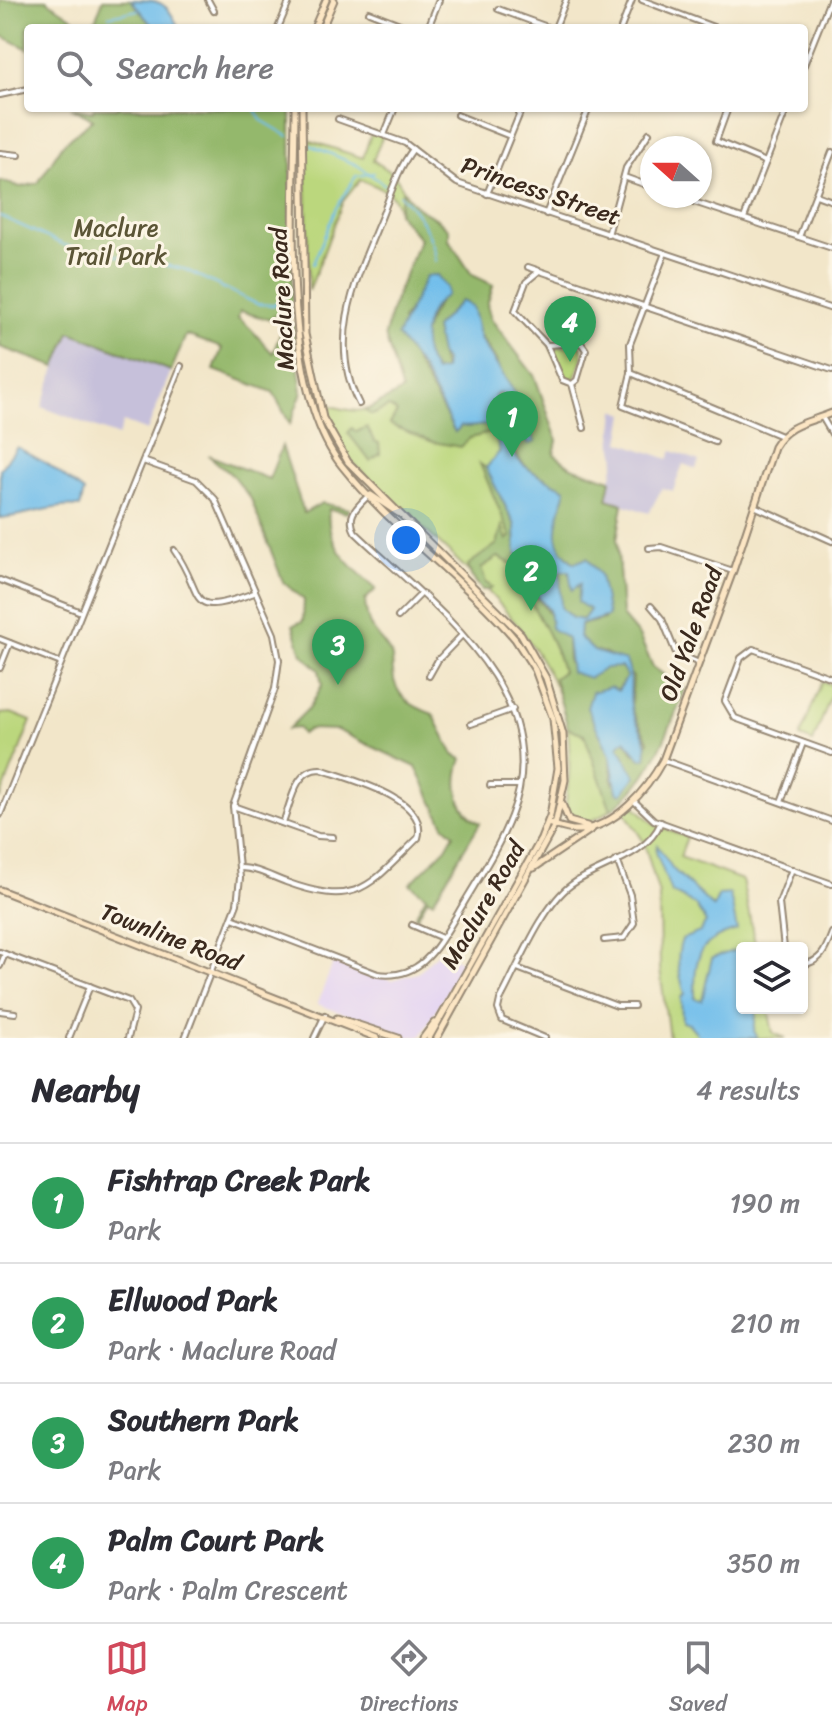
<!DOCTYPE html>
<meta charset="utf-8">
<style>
:root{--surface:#fff;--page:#f2f2f3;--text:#2b2b33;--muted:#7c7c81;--line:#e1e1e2;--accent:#d1495b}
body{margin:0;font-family:Sriracha,sans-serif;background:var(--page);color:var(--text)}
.controls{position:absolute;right:24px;bottom:24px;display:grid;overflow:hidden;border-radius:8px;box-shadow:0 2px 6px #0004}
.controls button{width:72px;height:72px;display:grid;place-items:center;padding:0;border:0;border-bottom:2px solid var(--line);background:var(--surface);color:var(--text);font:40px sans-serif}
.compass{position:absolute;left:640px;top:136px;width:72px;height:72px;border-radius:50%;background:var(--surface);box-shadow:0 2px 6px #0004;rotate:291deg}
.you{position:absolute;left:406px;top:540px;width:28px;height:28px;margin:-20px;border:6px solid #fff;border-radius:50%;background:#1a73e8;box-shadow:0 0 0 12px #1a73e833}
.badge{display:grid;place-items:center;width:52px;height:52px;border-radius:50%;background:var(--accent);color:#fff;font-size:26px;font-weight:700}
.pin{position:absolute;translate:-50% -66px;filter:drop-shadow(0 2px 4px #0008)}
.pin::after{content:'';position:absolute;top:42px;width:28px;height:24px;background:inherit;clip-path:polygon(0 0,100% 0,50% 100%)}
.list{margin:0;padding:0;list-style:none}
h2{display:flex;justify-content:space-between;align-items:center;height:104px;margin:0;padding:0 32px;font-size:34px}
h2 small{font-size:26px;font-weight:400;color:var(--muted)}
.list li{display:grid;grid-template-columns:52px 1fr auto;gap:24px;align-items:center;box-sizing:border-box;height:120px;padding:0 32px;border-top:2px solid var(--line)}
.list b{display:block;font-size:30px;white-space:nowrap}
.list p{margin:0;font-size:26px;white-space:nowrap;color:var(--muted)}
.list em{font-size:26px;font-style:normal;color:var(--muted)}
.icon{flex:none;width:44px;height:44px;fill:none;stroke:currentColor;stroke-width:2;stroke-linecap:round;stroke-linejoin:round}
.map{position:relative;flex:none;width:832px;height:1038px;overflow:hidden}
.search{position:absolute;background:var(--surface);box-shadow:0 2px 6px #0004;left:24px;right:24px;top:24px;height:88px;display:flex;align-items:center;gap:20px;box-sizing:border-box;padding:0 28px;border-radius:8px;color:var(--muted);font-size:30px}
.sheet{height:584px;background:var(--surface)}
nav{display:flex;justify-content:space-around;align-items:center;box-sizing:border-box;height:112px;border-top:2px solid var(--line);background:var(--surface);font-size:22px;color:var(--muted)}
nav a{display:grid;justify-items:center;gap:4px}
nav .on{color:var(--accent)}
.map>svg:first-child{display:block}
.built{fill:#e3d3f3}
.industrial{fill:#c6c0da}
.green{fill:#bbd77d;stroke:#7b804e;stroke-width:2}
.forest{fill:#94b86c;stroke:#687145;stroke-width:2}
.water{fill:#71beeb;stroke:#567484;stroke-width:2;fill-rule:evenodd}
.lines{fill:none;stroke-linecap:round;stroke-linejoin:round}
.stream{stroke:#71beeb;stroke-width:2}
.street-casing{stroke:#968874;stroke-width:8}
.secondary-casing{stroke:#968874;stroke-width:9}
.street{stroke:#fff;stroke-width:4}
.secondary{stroke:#fce6c4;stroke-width:5}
.labels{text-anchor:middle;stroke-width:6;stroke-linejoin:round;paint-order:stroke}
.street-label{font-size:24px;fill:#3b2a1e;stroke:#fcf5e5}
.park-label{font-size:24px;fill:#5b5536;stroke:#fcf5e5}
</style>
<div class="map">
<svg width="832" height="1038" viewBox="0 0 832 1038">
<rect width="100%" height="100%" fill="#fcf5e5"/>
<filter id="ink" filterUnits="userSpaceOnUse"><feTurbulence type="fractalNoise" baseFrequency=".0125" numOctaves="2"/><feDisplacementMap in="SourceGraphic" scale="16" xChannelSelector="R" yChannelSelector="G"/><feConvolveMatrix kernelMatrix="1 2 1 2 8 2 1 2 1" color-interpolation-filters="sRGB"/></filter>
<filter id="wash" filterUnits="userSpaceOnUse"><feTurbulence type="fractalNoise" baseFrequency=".006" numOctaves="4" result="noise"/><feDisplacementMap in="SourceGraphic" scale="32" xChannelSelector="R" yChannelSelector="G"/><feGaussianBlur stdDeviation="1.8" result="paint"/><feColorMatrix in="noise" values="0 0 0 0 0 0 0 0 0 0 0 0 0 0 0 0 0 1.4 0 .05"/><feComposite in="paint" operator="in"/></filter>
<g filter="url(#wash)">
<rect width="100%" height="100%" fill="#f2e6c9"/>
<polygon class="built" points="440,950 464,963 421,1036 408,1037 317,1004 334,961 391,980 418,973"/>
<g class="industrial">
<polygon points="69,332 171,371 147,431 123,422 118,436 42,407"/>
<polygon points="615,410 625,414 620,442 668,459 672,451 699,461 696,469 683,464 673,491 662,488 649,513 607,499 616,456 612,440"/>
</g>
<g class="green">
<path d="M372,131l11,4 -10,25 21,14 21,34 23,11 11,11v10l23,35 21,10 -6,20 4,14 44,58 22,63 -3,14 17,13 40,13 -4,19 16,5 -6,35 5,77 17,20 14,31 32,23c-21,49 -36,100 -86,127 -13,7 -22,8 -32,-4 -3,-13 1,-24 2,-36 1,-20 1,-42 -4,-61 -24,-99 -143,-183 -213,-254l-14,-20 -16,-39c42,14 43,8 80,-11l-17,-57 9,-33 26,-63 -22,-26c0,-22 -20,-26 -38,-33l-17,21 -34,90 -4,-152 58,19z"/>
<polygon points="581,345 583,357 575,378 567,380 551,348"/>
<polygon points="822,681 832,685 832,693 813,742 800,737"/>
<polygon points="11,713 31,721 0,799 0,714"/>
<polygon points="632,804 655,825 687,837 680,857 742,880 756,948 742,948 742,1008 768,1008 773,1033 786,1038 669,1038 660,969 659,895 644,842 624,811"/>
</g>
<g class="forest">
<polygon points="0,0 46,0 88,28 28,28 28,49 0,35"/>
<polygon points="103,0 131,0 154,28 92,28"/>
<path d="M71,108l21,4 2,-4h197l1,193 -22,19 -30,-9 -2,7c14,9 22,23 35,35l11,-29 9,-1 9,69 -12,32 -17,-32 -59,-22 8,-22 -36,-13 -15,36 -101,-39 -14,35 -56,-20v-166l21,6 17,-4 25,-39 30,-25z"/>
<path d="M402,191c17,22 30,22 47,39v10l23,35 21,10 -6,20 4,14 44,58 22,63 -3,14 17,13 40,13 -4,19 16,5 -6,35 5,77 17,20 14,31 32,23c-19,46 -33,90 -74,120l-27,-76 -16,-6 -14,-50 8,-6c-8,-38 -36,-71 -50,-108l-14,-7 -17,11 5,15 6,4 -3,3h-7l-11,-14 -3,-11 29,-21 5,-18 5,14 4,-3 -31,-73 6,4 29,57 1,27 10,30 41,57 1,23 53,5 6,10 -31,44 14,34 3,28 12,-20 -7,-17 7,-7 9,15 15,-12 -18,-33 2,-32 -27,-24 -12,-2 -15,-14 1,-12 24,-6 -30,-56 -18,-17 -2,-11 4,-13 -11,-43c-19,-8 -31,-19 -37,-39l2,-4h9l-1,-18 -14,16 -5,-2 -4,-14 6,-8h-6l-2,-13 4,-4 6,3 5,10 -14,-46 -21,-32 -3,-22 -11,-5 -26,27 9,42 -9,2c-25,-36 -5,-53 12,-84l-10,-13 -14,8 -5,16 -16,21 4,25 49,87 6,-6c12,3 20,-3 31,0l2,6 -24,6 -9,9 -28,-5 -40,-16 -3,-2 7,-12 -8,-5 -17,8 -7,-4 37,-20 -17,-56 9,-33 26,-63 -22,-26z"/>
<polygon points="367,427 374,441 379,443 380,454 370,461 348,433 352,428 356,432"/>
<path d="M282,446l22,67 18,-10 27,6 -1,4 -19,-4c-5,36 23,58 47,80l-11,11c2,32 11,30 26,54 2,4 1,13 2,18 1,25 20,35 40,42l21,41 8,4c-9,23 -6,51 18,64l-47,78 -5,-3 -11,19 -2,-1 11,-20 -16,-12 36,-36 8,-14 -10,-9 -28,-58 -79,-37 -28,-1 -7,5 -4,-6 -10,1 22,-22 12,-22 -3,-15 -17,-16 -9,-29 10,-4 1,-21 -21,-18 -32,-83 -18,-23 -25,-21 61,24z"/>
<polygon points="560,571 569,571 573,588 580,583 590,610 583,620 572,618 561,608 557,578"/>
</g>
<g class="water">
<path d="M131,0c30,0 35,1 48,28h-25z"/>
<path d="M437,275l10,13v7c-28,18 -29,53 -12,77l9,-2 1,-9 -5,-7 -5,-26 26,-27 11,5 8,33 40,62 -7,10 -8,-15 -6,-3 -4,3 2,14h7l-1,6 -6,2 4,14 5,1 14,-16 5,2 10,23 -7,2 -7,-8h-9c-8,28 35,43 54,53 -7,30 -20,53 8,74l13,-5 13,17 8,41 -28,9 -1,12 15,14 32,10c9,20 1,32 6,50 6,19 18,25 14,47l-5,1 -16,-19 -7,6 18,30 -14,18 -5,-2 -7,-37 -23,-47 5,-16 18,-5 8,4 9,-14 -6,-10 -15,1 -17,10 -18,-6 -4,-33 -16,-11 -2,-18 -23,-28 -10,-30 -1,-27 -29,-57 14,-17 -8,-25c-11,-3 -19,3 -31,0l-6,6 -33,-63 -25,-33 29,-60zM560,571h9l3,19 8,-6 -2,18 12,8 -7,10 -11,-2 -11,-10z"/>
<path d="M17,447l32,18 35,27 -4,15c-28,-3 -52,9 -80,11v-49z"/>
<path d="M657,845l16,24 40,38 6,-12 11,-1 7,36c-42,12 -42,29 -42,69l7,1 10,-42 30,-10v60h15l-3,23 4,7h-57l-12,-14 -7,-2 -1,-24 4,-4c-6,-20 -10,-35 -3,-55l18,-7 6,-10 -11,-17 -24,-13 -15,-40z"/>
</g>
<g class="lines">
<g class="stream">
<polyline points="109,16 138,10"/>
<polyline points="254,108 261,120 288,136"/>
<polyline points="310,145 357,165 385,185"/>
<path d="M399,195c18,13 35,43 37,66"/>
<polyline points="0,216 64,245 184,269 257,304 273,305 285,300"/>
<polyline points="313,264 336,208 356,176 374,173"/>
<polyline points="697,1031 699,1038"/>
</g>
</g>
</g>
<g filter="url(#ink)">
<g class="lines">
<g class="street-casing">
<g id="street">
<polyline points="208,0 214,11"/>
<polyline points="642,0 716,28"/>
<polyline points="498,9 550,28"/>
<polyline points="369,12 410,28"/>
<polyline points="278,28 290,0"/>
<polyline points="428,28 439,0"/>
<polyline points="555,28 566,0"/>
<polyline points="621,28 632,0"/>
<polyline points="804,65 830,0"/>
<polyline points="0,95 28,89"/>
<polyline points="728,108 716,141 766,162"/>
<polyline points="457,115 510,136"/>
<polyline points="338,119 405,143 457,183 832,309"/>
<polyline points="384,135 395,108"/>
<polyline points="0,153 19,155"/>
<polyline points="624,177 652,187"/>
<polyline points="487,194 522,108"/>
<polyline points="816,195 832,201"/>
<polyline points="676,196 832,248"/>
<polyline points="546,214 589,108"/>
<polyline points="744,218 787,108"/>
<polyline points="608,235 626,168 649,133"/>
<polyline points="799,237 832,152"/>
<polyline points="665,253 630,344 631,373 781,436"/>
<polyline points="528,267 832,370"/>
<polyline points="538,272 526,282 515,311 547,345 562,380 572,384"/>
<polyline points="547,345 581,343 586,350 577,380 572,384"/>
<polyline points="631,373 623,406 715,442"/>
<polyline points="572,384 584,428"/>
<path d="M359,404c-33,-64 -2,-127 23,-188 9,-23 16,-47 31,-67"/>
<polyline points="822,417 832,434"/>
<polyline points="143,461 196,480 215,499 274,634 279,660 275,689 233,806 240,878 237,904 185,1038"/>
<polyline points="754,506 832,541"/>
<polyline points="649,548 661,547 733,571"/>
<path d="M174,550c33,47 9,69 80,43"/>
<polyline points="0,580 81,612"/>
<polyline points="651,606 662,619 676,653 699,663"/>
<polyline points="398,617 420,595"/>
<polyline points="0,639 61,663"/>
<polyline points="0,668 10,643"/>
<polyline points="429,676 438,660 462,635"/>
<polyline points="832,678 753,649 741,658 725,701 735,718 832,753"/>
<polyline points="471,724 513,709"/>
<polyline points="663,760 832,821"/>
<polyline points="490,785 519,785"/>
<polyline points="634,801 654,820 832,884"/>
<polyline points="781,802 803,743"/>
<polyline points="233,806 318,836 333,837"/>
<polyline points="0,815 181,366"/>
<path d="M239,868c15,-1 33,9 47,14 72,26 82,5 132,-44 12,-40 -70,-59 -98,-69 -25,0 -29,34 -37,54"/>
<path d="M232,918l146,56c44,6 60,-28 80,-61 18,-31 40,-63 53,-97 49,-122 -80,-211 -156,-284 -9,-17 2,-25 14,-37"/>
<polyline points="412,925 442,938"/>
<polyline points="604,940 624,938 634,923 630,895 617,860"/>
<polyline points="784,948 779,903 792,869"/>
<polyline points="0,952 129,1001 135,1011 128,1038"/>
<path d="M802,965c20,-4 23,-14 30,-32"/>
<polyline points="0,966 5,954"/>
<polyline points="517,968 617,1006 634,1006"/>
<polyline points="0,1011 15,1013"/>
<polyline points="69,1038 90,986"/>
<polyline points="314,1038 325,1015"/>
<path d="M545,1038l-43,-18 -4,-11 2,-9c18,-33 42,-94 71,-115 29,-21 75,-27 90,-63"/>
</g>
</g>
<g class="secondary-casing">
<g id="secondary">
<polyline points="314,28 326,0"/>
<polyline points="322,28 334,0"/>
<path d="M295,108c0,99 -16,279 47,358 50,63 120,111 173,173l20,31 18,49 5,49 -8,48 -9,23 -112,199"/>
<polyline points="302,108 305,334 323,418 348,462 521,634 546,678 563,734 565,780 555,825 437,1038"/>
<polyline points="371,495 398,513"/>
<polyline points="562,804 569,821 587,826"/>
<path d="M548,823c10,3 21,8 31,7 37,-3 68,-40 84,-70l70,-189 41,-124c14,-24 34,-24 58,-34"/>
<polyline points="534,868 592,829"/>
<polyline points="0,890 377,1038"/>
<polyline points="337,1018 398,1038"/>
<polyline points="423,1038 434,1023"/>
</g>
</g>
<use href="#street" class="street"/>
<use href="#secondary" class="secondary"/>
</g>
</g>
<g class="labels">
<g class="street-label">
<text transform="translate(541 191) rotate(19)" y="8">Princess Street</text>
<text transform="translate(282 299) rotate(-93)" y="8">Maclure Road</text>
<text transform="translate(691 634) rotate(-70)" y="8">Old Yale Road</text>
<text transform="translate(483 905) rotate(-60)" y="8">Maclure Road</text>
<text transform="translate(171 937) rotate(21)" y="8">Townline Road</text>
</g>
<g class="park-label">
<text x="116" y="236">Maclure<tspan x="116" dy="28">Trail Park</tspan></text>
</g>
</g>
</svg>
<div class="controls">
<button><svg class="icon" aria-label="layers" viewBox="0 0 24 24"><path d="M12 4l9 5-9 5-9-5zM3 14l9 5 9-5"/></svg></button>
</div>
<svg class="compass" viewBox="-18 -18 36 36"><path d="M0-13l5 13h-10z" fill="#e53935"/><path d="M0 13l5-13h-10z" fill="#7c7c81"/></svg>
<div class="you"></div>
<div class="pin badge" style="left:512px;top:457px;background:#2e9e5b">1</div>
<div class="pin badge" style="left:531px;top:611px;background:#2e9e5b">2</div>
<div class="pin badge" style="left:338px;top:685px;background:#2e9e5b">3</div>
<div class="pin badge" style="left:570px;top:362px;background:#2e9e5b">4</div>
<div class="search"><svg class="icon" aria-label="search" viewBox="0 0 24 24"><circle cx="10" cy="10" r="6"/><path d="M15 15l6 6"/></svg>Search here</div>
</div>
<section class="sheet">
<h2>Nearby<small>4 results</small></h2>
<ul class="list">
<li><span class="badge" style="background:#2e9e5b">1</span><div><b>Fishtrap Creek Park</b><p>Park</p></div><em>190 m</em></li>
<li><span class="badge" style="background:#2e9e5b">2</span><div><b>Ellwood Park</b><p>Park · Maclure Road</p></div><em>210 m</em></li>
<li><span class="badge" style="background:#2e9e5b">3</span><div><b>Southern Park</b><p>Park</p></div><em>230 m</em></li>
<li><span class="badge" style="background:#2e9e5b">4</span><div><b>Palm Court Park</b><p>Park · Palm Crescent</p></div><em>350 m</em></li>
</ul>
</section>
<nav>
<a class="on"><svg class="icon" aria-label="map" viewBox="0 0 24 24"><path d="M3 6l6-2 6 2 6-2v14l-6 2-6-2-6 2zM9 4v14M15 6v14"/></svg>Map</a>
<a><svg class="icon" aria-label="directions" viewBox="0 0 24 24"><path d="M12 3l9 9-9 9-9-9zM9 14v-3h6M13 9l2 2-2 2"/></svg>Directions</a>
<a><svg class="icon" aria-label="saved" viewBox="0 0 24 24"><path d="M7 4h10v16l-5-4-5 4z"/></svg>Saved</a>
</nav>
